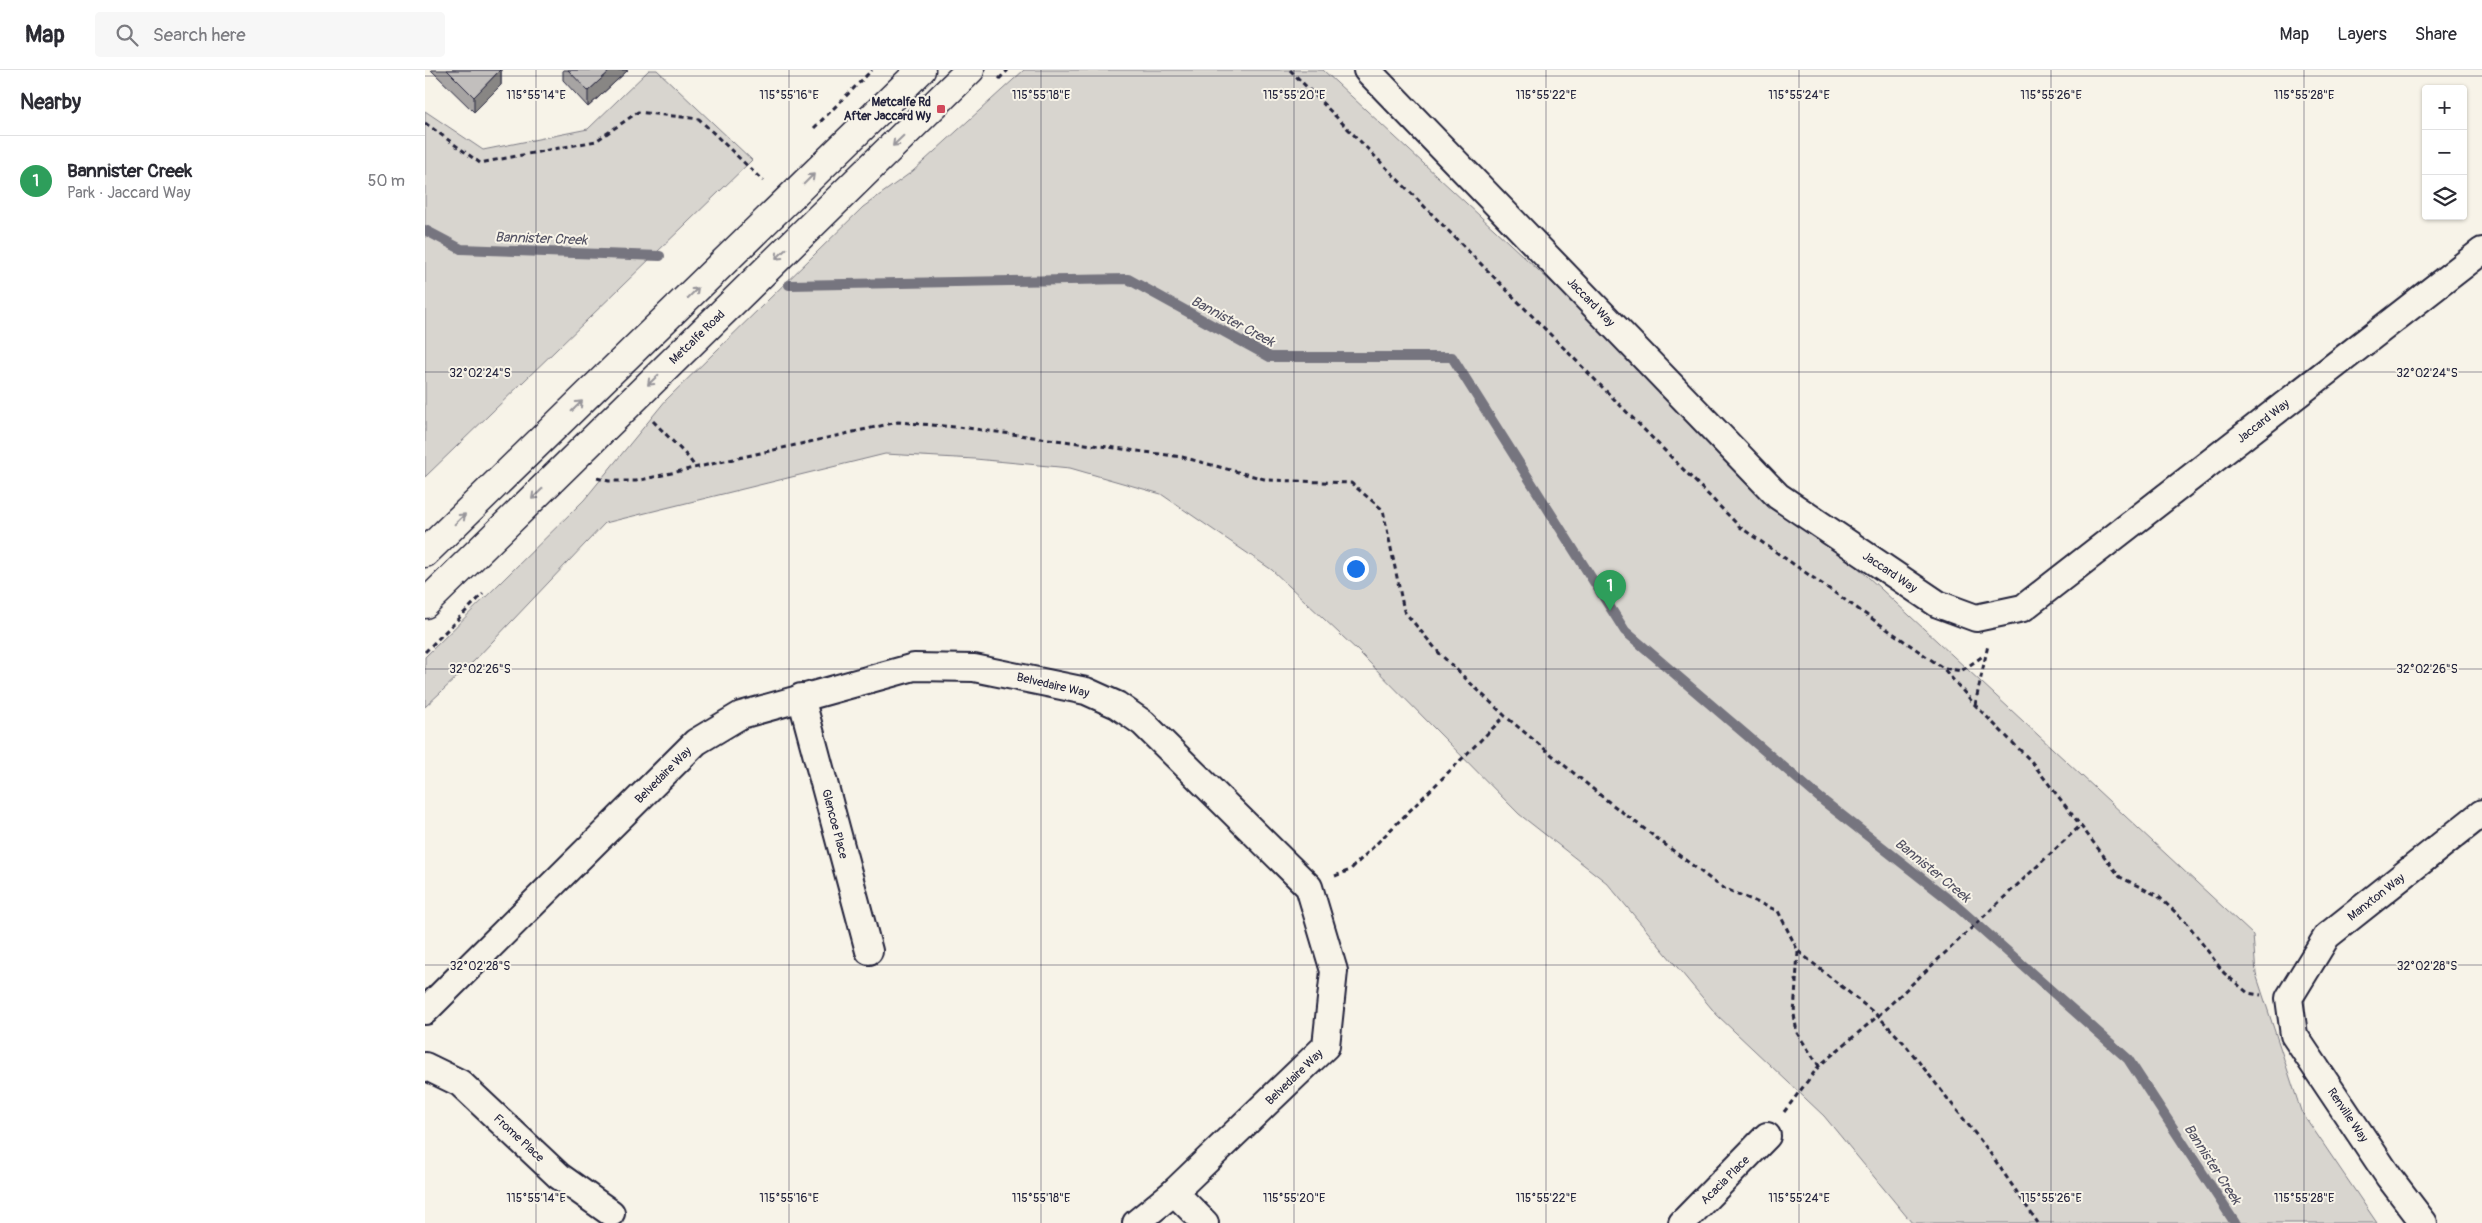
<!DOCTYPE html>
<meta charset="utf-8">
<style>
:root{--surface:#fff;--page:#f7f7f7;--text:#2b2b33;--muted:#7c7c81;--line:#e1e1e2;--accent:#2563eb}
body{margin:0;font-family:Pangolin,sans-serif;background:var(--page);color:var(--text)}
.controls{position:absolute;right:15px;top:15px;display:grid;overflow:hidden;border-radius:5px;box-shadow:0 1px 4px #0004}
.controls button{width:45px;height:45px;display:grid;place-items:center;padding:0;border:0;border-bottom:1px solid var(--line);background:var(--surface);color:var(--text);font:25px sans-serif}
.you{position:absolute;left:930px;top:498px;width:18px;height:18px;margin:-12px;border:4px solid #fff;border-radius:50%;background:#1a73e8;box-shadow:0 0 0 8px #1a73e833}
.badge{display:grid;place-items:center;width:32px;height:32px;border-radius:50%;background:var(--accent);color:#fff;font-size:16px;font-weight:700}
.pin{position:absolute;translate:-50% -41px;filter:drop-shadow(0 1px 2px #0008)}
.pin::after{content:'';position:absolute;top:26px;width:18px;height:15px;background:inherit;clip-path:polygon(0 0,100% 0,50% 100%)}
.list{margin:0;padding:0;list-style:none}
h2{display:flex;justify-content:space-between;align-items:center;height:65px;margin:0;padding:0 20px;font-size:21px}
h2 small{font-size:16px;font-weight:400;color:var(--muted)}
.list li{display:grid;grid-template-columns:32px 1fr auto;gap:15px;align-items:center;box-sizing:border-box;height:90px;padding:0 20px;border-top:1px solid var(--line)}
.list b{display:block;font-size:19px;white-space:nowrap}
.list p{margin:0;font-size:16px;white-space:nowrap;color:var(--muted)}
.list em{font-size:16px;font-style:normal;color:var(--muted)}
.icon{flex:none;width:28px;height:28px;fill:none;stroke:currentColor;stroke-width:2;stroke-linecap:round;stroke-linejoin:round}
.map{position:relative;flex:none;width:2057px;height:1153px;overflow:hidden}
header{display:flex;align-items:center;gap:30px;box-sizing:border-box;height:70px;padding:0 25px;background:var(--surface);border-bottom:1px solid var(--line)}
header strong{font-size:24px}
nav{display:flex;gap:28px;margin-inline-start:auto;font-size:18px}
.search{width:350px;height:45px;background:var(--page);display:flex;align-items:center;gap:12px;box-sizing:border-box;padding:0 18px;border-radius:5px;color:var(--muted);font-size:19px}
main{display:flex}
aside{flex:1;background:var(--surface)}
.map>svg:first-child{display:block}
.green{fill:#d8d5cf;stroke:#7d7c85}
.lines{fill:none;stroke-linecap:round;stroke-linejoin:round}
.stream{stroke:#76747f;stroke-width:10}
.minor-casing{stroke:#22223b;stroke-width:30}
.secondary-casing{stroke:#22223b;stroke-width:31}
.path{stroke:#22223b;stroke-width:3;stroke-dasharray:5 4;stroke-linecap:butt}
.minor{stroke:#f7f3e8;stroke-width:26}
.secondary{stroke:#f7f3e8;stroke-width:28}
.wall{fill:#a7a4a3;stroke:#22223b}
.shaded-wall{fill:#888684;stroke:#22223b}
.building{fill:#c2bfbd;stroke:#22223b}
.oneway{stroke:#97959a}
.ticks{fill:none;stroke:#22223b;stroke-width:1;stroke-opacity:0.45}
.poi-dot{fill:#d1495b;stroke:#f7f3e8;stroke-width:2}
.labels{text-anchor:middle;stroke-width:4;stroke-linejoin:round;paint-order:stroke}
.poi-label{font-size:12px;font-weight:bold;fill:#22223b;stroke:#f7f3e8;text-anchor:end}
.street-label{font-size:12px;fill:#22223b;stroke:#f7f3e8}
.water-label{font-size:14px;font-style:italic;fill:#535263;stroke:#f7f3e8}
.ticks-label{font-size:12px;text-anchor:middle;fill:#22223b;stroke:#f7f3e8;stroke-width:4;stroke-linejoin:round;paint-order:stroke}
</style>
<header>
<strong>Map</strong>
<div class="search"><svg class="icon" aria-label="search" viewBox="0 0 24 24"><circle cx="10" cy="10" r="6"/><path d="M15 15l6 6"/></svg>Search here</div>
<nav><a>Map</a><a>Layers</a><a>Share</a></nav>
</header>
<main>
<aside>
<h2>Nearby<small></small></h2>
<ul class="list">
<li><span class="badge" style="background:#2e9e5b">1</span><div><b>Bannister Creek</b><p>Park · Jaccard Way</p></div><em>50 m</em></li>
</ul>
</aside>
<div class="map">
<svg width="2057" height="1153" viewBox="0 0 2057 1153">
<rect width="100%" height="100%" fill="#f7f3e8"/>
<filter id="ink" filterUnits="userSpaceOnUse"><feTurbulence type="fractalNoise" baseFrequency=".02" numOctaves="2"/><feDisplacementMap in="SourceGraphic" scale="10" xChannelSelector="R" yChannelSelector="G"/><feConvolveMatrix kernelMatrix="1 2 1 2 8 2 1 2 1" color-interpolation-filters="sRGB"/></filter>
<g filter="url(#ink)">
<g class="green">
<polygon points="224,0 232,0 327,90 0,407 0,41 58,80 163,59"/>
<polygon points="599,0 898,0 1828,865 1831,904 1876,1041 1952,1153 1487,1153 1399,1046 1292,945 1182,813 1094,744 933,581 847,500 736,424 645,398 550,389 460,384 180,453 49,591 0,637 0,587 159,430 241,330 438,137 488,101"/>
</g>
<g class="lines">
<g class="stream">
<polyline points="0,160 36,179 235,186"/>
<polyline points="364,215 703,209 845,287 1027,287 1200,561 1396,729 1528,833 1703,989 1810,1153"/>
</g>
<g class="minor-casing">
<g id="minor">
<polyline points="942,0 1353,426 1513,534 1551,548 1598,538 2057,181"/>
<polyline points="376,627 444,881"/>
<polyline points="0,941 271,672 316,645 489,597 549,598 661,621 692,635 718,653 884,817 909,901 901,976 749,1122 711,1153"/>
<polyline points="0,996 35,1013 134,1106 186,1143"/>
<polyline points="749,1122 780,1153"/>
<polyline points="1257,1153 1342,1066"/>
<polyline points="1999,1153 1964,1107 1869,965 1864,928 1902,866 2057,743"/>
</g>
</g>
<g class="secondary-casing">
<g id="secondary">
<polyline points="0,483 496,0"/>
<polyline points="0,534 545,0"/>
</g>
</g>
<g class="path">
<polyline points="865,0 1315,457 1518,598 1550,635 1606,691 1695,807 1733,826 1762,853 1799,903 1823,923 1836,925"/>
<polyline points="574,9 583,0"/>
<polyline points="0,53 55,93 171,71 213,42 274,49 338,111"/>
<polyline points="389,58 447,0"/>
<polyline points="228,351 263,387 271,398"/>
<polyline points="172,408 184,411 211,411 473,352 542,358 757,387 843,410 926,413 958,440 979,541 1015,584 1080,646 1180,729 1296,817 1353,841 1373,881 1453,946 1479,973 1563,1080 1613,1153"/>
<polyline points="0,582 58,524"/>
<polyline points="1520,598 1536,601 1558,586"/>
<polyline points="1550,635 1563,575"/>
<polyline points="910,806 925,800 1080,646"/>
<polyline points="1373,882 1369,944 1372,963 1394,996"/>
<polyline points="1359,1042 1394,996 1453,946 1656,755"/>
</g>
<use href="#minor" class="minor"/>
<use href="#secondary" class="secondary"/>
</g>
<g class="wall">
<polygon points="6,0 76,0 76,15 49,42"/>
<polygon points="138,0 203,0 163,37 138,10"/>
</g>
<g class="shaded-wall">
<polygon points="75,0 76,0 76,15 49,42 49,27"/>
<polygon points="186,0 203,0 163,37 163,21"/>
</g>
<g class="building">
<polygon points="22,0 75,0 49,27"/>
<polygon points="143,0 186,0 163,21"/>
</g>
<defs><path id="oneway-shaft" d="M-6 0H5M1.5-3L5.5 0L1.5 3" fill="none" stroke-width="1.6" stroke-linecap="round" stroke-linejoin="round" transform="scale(1.25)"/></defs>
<g class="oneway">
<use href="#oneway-shaft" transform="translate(473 71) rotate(136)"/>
<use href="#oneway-shaft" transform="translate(384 109) rotate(-45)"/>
<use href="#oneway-shaft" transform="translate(356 184) rotate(136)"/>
<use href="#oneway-shaft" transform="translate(268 223) rotate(-45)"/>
<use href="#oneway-shaft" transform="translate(228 310) rotate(136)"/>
<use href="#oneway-shaft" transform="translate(152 336) rotate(-44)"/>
<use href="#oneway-shaft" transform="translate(112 424) rotate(136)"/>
<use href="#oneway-shaft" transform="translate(35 449) rotate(-44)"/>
</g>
</g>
<path class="ticks" d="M111,0v1153M364,0v1153M616,0v1153M869,0v1153M1121,0v1153M1374,0v1153M1626,0v1153M1879,0v1153M0,6h2057M0,302h2057M0,599h2057M0,895h2057"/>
<rect class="poi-dot" x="511" y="34" width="10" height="10" rx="2.5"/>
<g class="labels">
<g class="poi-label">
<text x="506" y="36">Metcalfe Rd<tspan x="506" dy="14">After Jaccard Wy</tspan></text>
</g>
<g class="street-label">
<text transform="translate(1166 232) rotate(46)" y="4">Jaccard Way</text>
<text transform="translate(272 267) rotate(-44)" y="4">Metcalfe Road</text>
<text transform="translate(1838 351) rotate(-38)" y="4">Jaccard Way</text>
<text transform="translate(1465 502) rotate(34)" y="4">Jaccard Way</text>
<text transform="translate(628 615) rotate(13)" y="4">Belvedaire Way</text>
<text transform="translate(238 705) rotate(-45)" y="4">Belvedaire Way</text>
<text transform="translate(410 754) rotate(75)" y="4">Glencoe Place</text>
<text transform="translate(1951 827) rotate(-38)" y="4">Manxton Way</text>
<text transform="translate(869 1007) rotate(-44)" y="4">Belvedaire Way</text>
<text transform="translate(1923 1045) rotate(56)" y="4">Renville Way</text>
<text transform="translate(94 1068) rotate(43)" y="4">Frome Place</text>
<text transform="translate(1300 1110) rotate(-45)" y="4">Acacia Place</text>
</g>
<g class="water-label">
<text transform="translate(116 168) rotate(2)" y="5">Bannister Creek</text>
<text transform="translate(808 251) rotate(28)" y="5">Bannister Creek</text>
<text transform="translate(1508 800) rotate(39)" y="5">Bannister Creek</text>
<text transform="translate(1788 1094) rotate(57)" y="5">Bannister Creek</text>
</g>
</g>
<g class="ticks-label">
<text x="111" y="29">115°55'14"E</text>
<text x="364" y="29">115°55'16"E</text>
<text x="616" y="29">115°55'18"E</text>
<text x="869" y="29">115°55'20"E</text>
<text x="1121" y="29">115°55'22"E</text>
<text x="1374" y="29">115°55'24"E</text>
<text x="1626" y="29">115°55'26"E</text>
<text x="1879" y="29">115°55'28"E</text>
<text x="55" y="307">32°02'24"S</text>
<text x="2002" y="307">32°02'24"S</text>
<text x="55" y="603">32°02'26"S</text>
<text x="2002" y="603">32°02'26"S</text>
<text x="55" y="900">32°02'28"S</text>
<text x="2002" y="900">32°02'28"S</text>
<text x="111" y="1132">115°55'14"E</text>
<text x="364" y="1132">115°55'16"E</text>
<text x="616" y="1132">115°55'18"E</text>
<text x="869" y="1132">115°55'20"E</text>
<text x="1121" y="1132">115°55'22"E</text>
<text x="1374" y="1132">115°55'24"E</text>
<text x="1626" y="1132">115°55'26"E</text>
<text x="1879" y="1132">115°55'28"E</text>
</g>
</svg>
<div class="controls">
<button>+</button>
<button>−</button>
<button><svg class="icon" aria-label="layers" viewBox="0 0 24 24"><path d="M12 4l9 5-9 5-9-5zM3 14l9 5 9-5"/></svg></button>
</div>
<div class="you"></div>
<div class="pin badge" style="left:1185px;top:541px;background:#2e9e5b">1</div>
</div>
</main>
